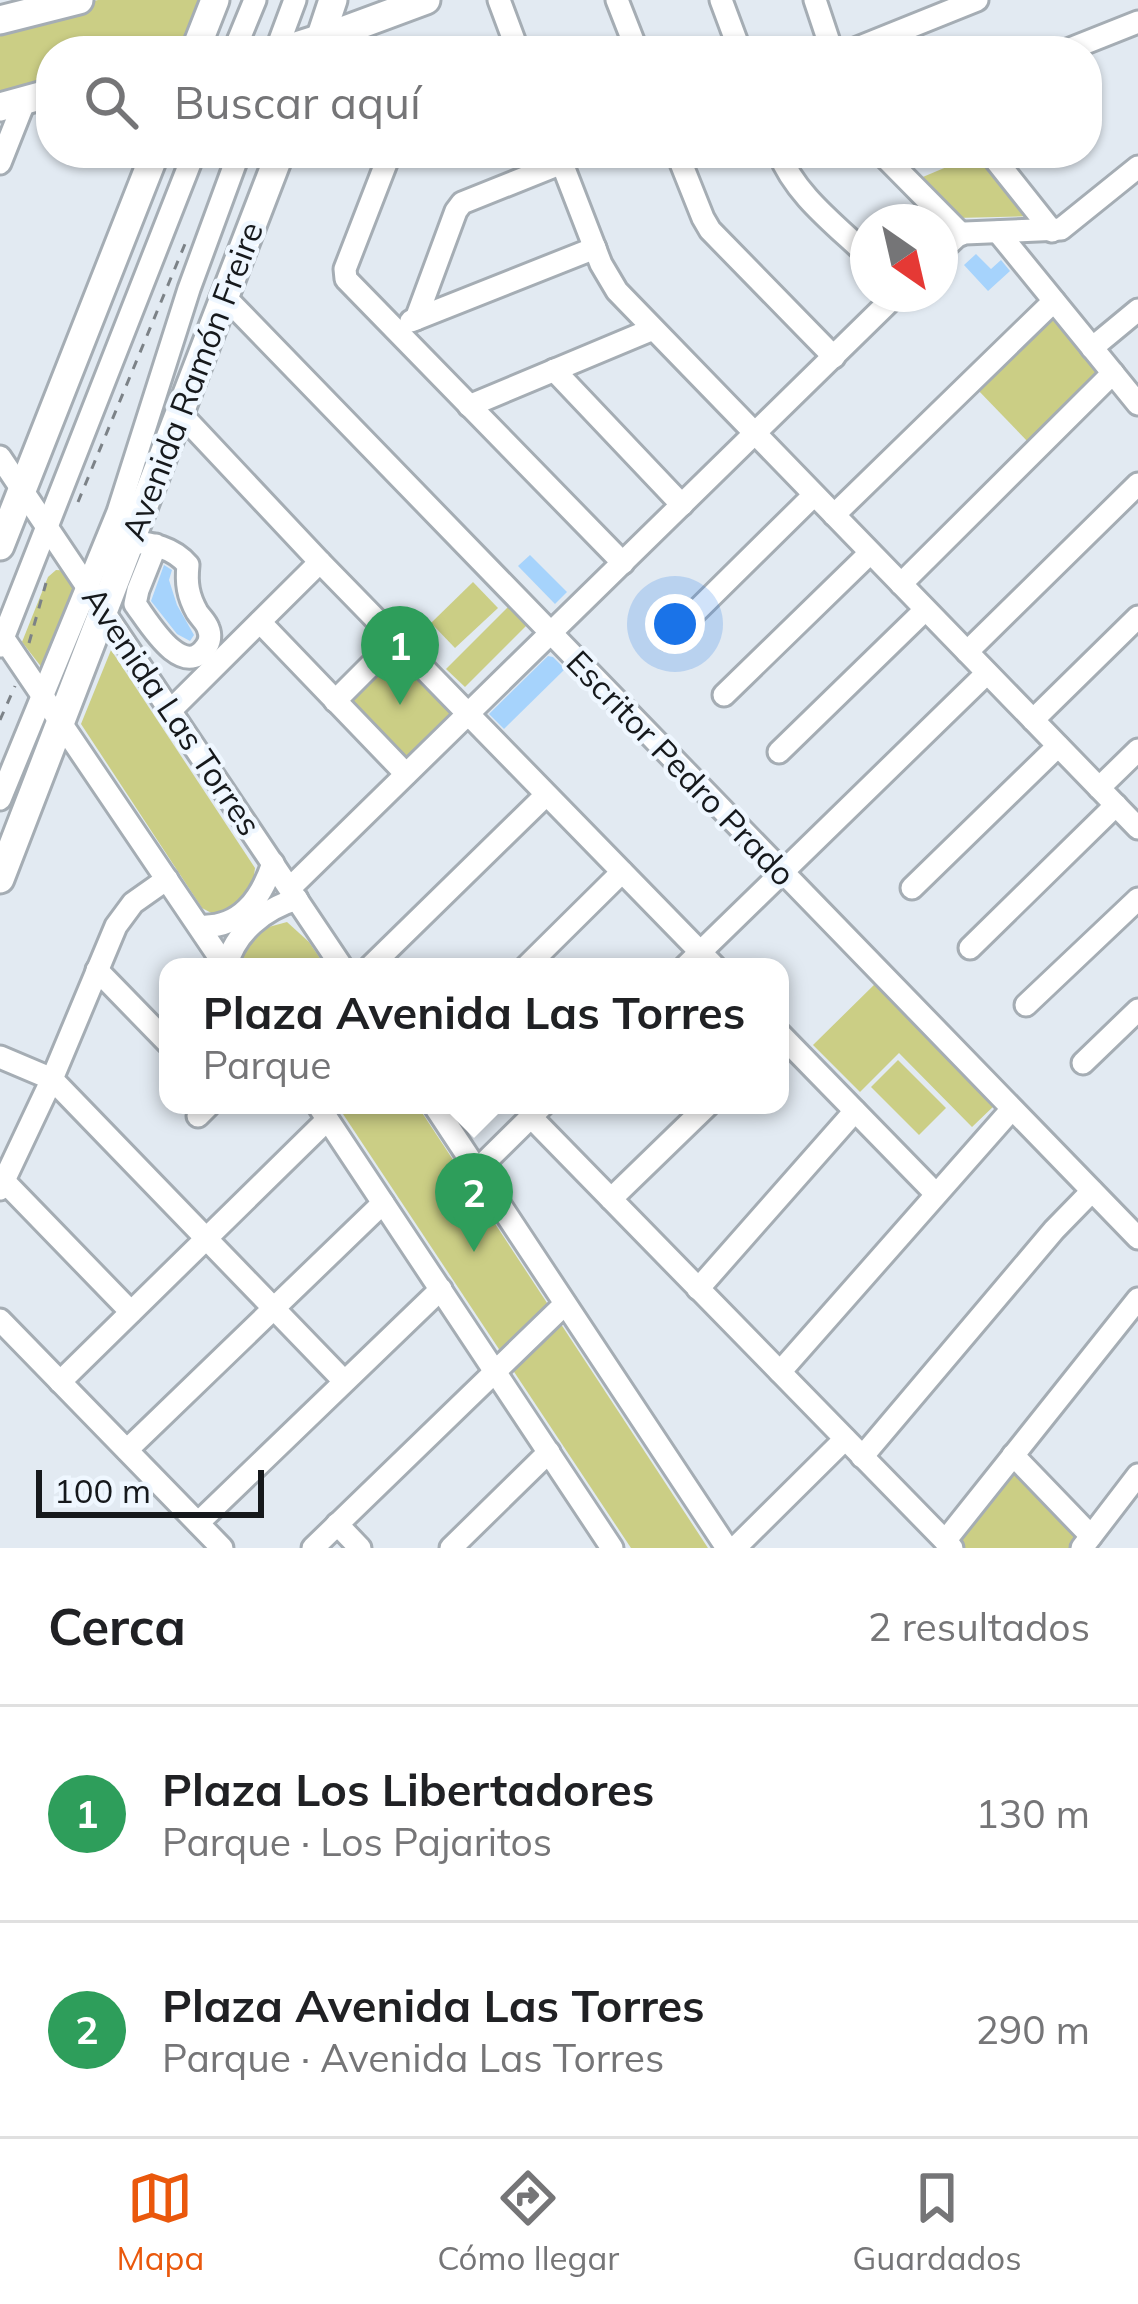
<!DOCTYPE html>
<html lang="es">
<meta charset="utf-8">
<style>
:root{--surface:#fff;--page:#f2f2f2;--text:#202124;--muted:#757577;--line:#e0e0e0;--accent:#ea580c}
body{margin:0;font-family:Mulish,sans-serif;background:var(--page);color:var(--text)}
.compass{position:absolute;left:850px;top:204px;width:108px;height:108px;border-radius:50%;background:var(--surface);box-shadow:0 3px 9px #0004;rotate:146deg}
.scale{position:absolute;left:36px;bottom:30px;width:228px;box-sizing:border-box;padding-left:12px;border:6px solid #16191c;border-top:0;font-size:33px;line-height:42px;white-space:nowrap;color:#16191c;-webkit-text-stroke:9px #eff7ff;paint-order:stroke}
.you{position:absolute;left:675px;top:624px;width:42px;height:42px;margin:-30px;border:9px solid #fff;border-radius:50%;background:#1a73e8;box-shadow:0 0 0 18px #1a73e833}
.badge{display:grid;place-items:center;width:78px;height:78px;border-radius:50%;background:var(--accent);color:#fff;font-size:39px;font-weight:700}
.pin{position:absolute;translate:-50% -99px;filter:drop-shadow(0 3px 6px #0008)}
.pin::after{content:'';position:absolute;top:63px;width:42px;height:36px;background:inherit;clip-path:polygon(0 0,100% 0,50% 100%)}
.popup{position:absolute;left:159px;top:958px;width:630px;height:156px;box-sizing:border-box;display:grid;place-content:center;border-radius:24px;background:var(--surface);filter:drop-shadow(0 3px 9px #0005);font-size:39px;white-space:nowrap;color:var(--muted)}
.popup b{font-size:45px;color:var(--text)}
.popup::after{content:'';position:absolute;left:50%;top:100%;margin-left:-24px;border:24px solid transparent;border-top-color:var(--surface)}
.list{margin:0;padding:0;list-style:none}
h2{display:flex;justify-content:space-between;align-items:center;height:156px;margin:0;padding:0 48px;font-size:51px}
h2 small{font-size:39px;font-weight:400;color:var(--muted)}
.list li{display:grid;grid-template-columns:78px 1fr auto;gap:36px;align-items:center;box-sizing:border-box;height:216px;padding:0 48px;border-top:3px solid var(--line)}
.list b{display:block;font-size:45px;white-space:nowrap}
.list p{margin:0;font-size:39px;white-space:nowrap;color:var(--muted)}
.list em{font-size:39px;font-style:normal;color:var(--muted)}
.icon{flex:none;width:66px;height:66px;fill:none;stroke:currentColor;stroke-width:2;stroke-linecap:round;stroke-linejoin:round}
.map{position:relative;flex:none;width:1138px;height:1548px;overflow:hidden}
.search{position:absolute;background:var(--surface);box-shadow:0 3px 9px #0004;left:36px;right:36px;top:36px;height:132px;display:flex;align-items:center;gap:30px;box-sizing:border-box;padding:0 42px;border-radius:48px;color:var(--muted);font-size:45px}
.sheet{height:588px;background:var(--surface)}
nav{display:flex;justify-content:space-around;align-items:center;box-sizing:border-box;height:168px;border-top:3px solid var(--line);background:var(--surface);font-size:33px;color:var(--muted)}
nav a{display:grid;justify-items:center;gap:6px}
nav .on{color:var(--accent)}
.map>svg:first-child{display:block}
.green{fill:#cbce85}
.building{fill:#a6d3fc}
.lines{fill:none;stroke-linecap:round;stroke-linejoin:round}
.minor-casing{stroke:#a5adb4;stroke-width:27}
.major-casing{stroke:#a5adb4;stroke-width:33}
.path{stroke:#7c8287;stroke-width:3;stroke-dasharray:9 9;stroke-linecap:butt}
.minor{stroke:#fff;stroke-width:21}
.major{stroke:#fff;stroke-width:27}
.labels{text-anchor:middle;stroke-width:9;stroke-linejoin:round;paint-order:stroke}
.street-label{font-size:33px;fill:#16191c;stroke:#eff7ff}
</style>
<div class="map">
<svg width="1138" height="1548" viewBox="0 0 1138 1548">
<rect width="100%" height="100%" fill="#e2eaf2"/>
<g class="green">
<polygon points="98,0 199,0 180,51 51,51 51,86 0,100 0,25"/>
<polygon points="980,153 1033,216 956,218 918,179"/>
<polygon points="1050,317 1098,373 1029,443 976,388"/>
<polygon points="56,570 73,571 79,580 46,673 22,642 48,577"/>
<polygon points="473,582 498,608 455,648 431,623"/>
<polygon points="510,605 528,624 465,687 446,669"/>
<polygon points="111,650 255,868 251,899 217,916 202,908 81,724"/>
<polygon points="394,650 455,709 456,717 410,761 403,761 345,702"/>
<polygon points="287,922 309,942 326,967 245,967 238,956 254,931"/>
<polygon points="877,982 997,1103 972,1127 899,1053 860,1092 813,1045"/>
<polygon points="898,1060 946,1108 919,1135 871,1087"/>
<polygon points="337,1105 417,1105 708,1548 631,1548"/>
<polygon points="1015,1464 1082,1534 1071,1548 964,1548 954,1538"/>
</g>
<g class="building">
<polygon points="976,254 991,269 1001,260 1010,271 988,291 964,265"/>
<polygon points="530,555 567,592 555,604 518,566"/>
<polygon points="164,565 172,570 169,580 177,605 194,635 190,641 177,634 151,601"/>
<polygon points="548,656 553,657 565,669 504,729 489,714"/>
</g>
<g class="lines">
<g class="minor-casing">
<g id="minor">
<polyline points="499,0 518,51"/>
<polyline points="617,0 637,51"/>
<polyline points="721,0 740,51"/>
<polyline points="815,0 832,51"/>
<polyline points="234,51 255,0"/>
<polyline points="276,51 295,0"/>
<polyline points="850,51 977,0"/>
<polyline points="1065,51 1138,22"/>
<polyline points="390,153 345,269 346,279 623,563"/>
<polyline points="558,153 601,264 617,291 1138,828"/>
<polyline points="677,153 703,218 710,230 834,357"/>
<path d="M779,153c16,42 57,72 89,103"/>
<polyline points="881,153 961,234"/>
<polyline points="990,153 1052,231"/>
<polyline points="0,163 25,100"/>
<polyline points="998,232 1138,404"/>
<polyline points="940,252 957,236 965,233 1061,229 1138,167"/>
<polyline points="225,297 1138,1238"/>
<polyline points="416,319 456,211 462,203 562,163"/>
<polyline points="411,321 595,248"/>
<polyline points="1092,348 1138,310"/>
<polyline points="554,370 682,505"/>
<polyline points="469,406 653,329"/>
<polyline points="179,412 320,562 715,967"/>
<polyline points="0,457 342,967"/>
<polyline points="834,515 1054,301"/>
<path d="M130,541c22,3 43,6 58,24 -2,18 0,31 9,47 4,6 9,10 11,16 3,7 2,14 -2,19 -24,34 -58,-26 -71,-43l3,-14 18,-45"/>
<polyline points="901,584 1113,373"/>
<polyline points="260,622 406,774"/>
<polyline points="0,633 226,967"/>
<polyline points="668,639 814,495"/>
<polyline points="0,646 194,153"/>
<polyline points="967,652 1138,484"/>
<polyline points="724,695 870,553"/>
<polyline points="335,701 396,640"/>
<polyline points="172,709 320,562"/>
<polyline points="1033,720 1138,617"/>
<polyline points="779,752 925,610"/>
<polyline points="1099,788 1138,750"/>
<polyline points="0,799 118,512 189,289 239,153"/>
<polyline points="290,888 897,294"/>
<polyline points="912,888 1058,746"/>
<path d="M199,926c41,3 62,-27 74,-63"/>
<polyline points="970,948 1116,805"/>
<path d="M226,967c9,-35 38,-58 71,-68"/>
<polyline points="370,967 546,795"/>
<polyline points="526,967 622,872"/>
<polyline points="685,967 987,673"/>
<polyline points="97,970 168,1043"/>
<polyline points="1026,1005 1138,899"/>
<polyline points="780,1034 936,1194"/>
<polyline points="0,1057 52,1079 344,1381"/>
<polyline points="1083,1063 1138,1010"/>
<polyline points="318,1105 612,1548"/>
<polyline points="434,1105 727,1548"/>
<polyline points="198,1116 209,1105"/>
<polyline points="531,1117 952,1548"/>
<polyline points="477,1170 543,1105"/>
<polyline points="4,1181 131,1312"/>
<polyline points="0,1189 52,1079 116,926 133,903 167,879"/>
<polyline points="611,1199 708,1105"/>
<polyline points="698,1289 855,1111"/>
<polyline points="0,1320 222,1548"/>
<polyline points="780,1372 1012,1109"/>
<polyline points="60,1382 327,1120"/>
<polyline points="127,1450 383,1203"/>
<polyline points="1013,1455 1091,1536"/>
<polyline points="862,1457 1054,1230 1092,1191"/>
<polyline points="198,1523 441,1289"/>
<polyline points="337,1524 360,1548"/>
<polyline points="945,1541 1138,1299"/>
<polyline points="313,1548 565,1304"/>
<polyline points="451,1548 549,1452"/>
<polyline points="735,1548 845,1439"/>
<polyline points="1082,1548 1138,1475"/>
</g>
</g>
<g class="major-casing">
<g id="major">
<polyline points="0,20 79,0"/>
<polyline points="195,51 215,0"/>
<polyline points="280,51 337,33 426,0"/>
<polyline points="316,51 333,0"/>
<polyline points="0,107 51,93"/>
<polyline points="0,546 155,153"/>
<polyline points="0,879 280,153"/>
</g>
</g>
<g class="path">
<polyline points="78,502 185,244"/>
<polyline points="29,643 46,583"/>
<polyline points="0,720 15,686"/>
</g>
<use href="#minor" class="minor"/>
<use href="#major" class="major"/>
</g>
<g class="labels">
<g class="street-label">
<text transform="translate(192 381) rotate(-69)" y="12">Avenida Ramón Freire</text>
<text transform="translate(172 711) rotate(56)" y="12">Avenida Las Torres</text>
<text transform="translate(681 768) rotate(46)" y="12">Escritor Pedro Prado</text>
</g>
</g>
</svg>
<svg class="compass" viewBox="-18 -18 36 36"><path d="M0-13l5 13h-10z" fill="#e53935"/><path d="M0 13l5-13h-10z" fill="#757577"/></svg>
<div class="scale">100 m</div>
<div class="you"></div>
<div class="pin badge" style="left:400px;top:705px;background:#2e9e5b">1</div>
<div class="pin badge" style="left:474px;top:1252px;background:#2e9e5b">2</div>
<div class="popup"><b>Plaza Avenida Las Torres</b>Parque</div>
<div class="search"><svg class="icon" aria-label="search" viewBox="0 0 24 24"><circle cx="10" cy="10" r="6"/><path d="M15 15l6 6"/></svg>Buscar aquí</div>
</div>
<section class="sheet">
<h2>Cerca<small>2 resultados</small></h2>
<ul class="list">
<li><span class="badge" style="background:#2e9e5b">1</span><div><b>Plaza Los Libertadores</b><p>Parque · Los Pajaritos</p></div><em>130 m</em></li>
<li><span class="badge" style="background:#2e9e5b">2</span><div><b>Plaza Avenida Las Torres</b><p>Parque · Avenida Las Torres</p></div><em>290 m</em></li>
</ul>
</section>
<nav>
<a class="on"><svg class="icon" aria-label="map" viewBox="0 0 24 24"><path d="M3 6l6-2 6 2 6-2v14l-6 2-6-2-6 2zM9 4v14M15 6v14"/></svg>Mapa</a>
<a><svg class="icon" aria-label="directions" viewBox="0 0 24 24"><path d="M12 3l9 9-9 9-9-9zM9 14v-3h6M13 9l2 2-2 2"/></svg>Cómo llegar</a>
<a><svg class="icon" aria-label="saved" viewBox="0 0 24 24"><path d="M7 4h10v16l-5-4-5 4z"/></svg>Guardados</a>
</nav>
